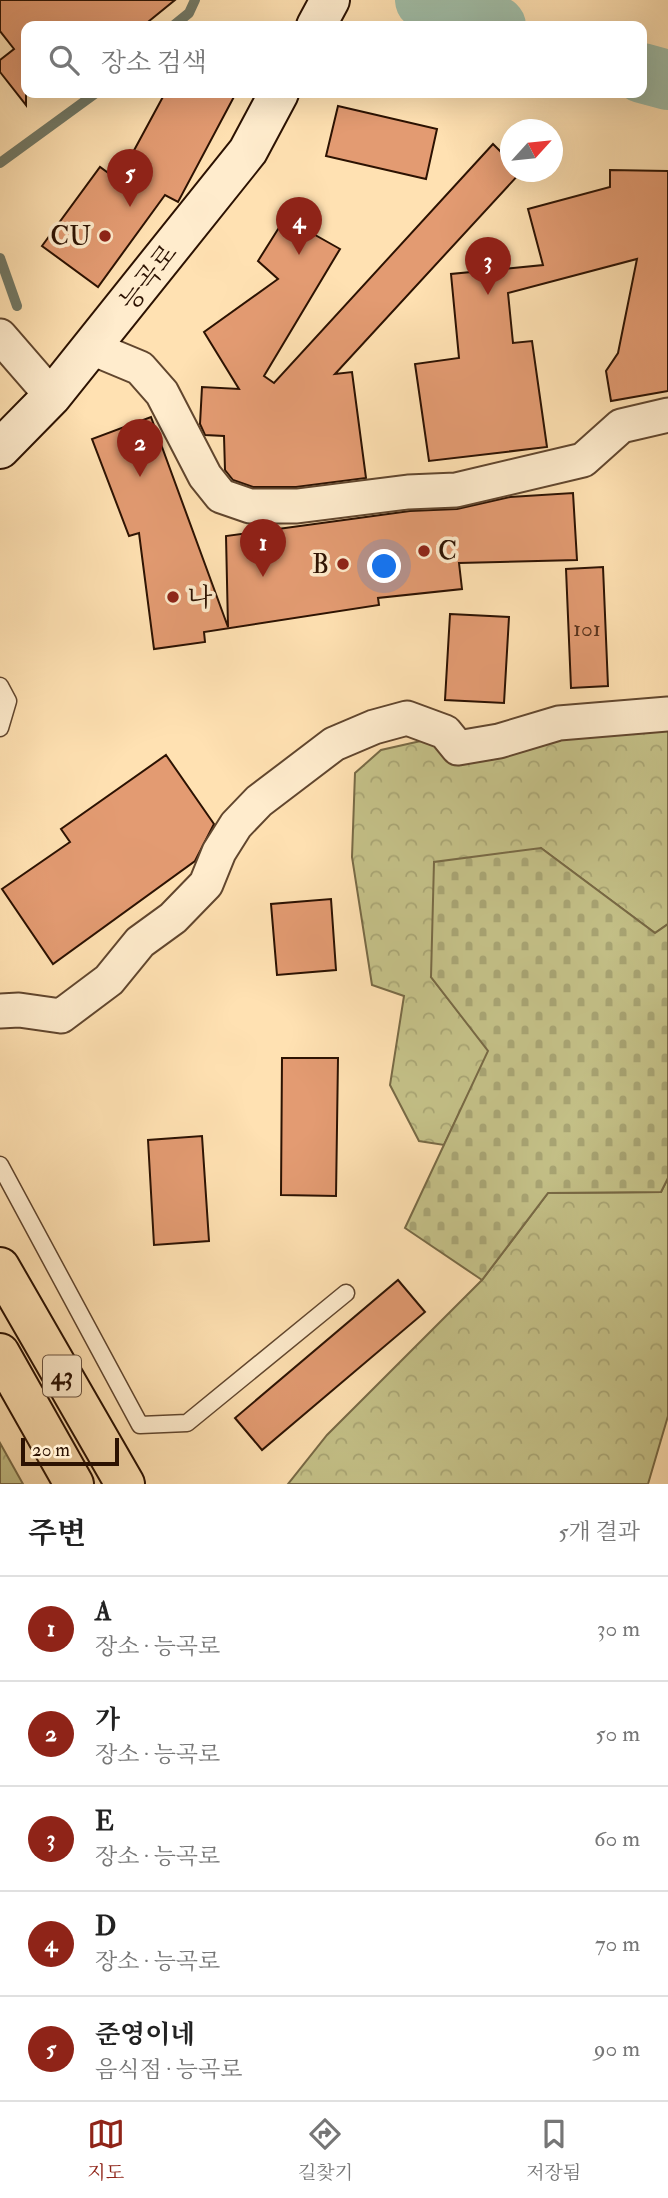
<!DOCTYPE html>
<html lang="ko">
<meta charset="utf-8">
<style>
:root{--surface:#fff;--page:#f6f6f6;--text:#222;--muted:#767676;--line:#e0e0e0;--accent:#8f2418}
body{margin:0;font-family:"IM FELL Double Pica","Noto Serif KR",serif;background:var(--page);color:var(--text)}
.compass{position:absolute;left:500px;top:119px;width:63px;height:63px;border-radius:50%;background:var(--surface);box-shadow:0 7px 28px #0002;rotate:63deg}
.scale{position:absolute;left:21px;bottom:18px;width:98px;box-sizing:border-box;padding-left:7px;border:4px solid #2c1202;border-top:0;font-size:19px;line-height:24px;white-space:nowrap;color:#2c1202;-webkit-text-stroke:5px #ffeccd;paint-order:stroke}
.you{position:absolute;left:385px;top:567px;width:24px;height:24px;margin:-18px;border:5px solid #fff;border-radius:50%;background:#1a73e8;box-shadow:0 0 0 10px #1a73e833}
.badge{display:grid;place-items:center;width:46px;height:46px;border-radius:50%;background:var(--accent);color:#fff;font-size:23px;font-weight:700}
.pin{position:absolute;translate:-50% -58px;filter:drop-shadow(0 2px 4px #0008)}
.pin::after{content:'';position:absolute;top:37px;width:24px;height:21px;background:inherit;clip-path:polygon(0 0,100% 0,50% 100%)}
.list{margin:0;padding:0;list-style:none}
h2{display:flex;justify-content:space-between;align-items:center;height:91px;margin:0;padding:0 28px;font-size:30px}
h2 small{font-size:23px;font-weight:400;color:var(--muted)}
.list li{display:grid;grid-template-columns:46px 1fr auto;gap:21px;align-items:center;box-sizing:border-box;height:105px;padding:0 28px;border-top:2px solid var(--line)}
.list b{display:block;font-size:26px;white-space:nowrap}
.list p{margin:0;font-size:23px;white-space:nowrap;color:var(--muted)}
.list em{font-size:23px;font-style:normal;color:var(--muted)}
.icon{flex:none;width:38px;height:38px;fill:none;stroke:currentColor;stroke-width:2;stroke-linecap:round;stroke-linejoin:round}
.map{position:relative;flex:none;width:668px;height:1484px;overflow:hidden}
.search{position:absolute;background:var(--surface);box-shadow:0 7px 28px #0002;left:21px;right:21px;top:21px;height:77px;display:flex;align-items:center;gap:18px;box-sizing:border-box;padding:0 24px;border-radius:14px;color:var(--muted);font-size:26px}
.sheet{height:616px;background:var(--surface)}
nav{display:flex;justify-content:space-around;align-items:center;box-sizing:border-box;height:98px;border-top:2px solid var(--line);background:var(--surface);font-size:19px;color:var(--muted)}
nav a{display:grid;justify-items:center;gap:4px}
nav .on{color:var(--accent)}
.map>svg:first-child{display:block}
.forest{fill:url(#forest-crowns);stroke:#786a46;stroke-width:2}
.cemetery{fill:url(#cemetery-stones);stroke:#786a46;stroke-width:2}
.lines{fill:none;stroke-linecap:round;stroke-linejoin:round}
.stream{stroke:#727966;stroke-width:10}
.river{stroke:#a1bea8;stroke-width:60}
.building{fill:#e39b72;stroke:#2c1202;stroke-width:2}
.lane-casing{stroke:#61462e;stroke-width:19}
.street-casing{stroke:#61462e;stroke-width:37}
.secondary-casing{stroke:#2c1202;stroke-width:42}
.highway-casing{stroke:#2c1202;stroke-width:42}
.lane{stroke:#ffeccd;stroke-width:16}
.street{stroke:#ffeccd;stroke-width:33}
.secondary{stroke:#ffeccd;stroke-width:38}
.highway{stroke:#ffe1b2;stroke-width:38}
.poi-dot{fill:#8f2418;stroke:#ffeccd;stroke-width:2.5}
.labels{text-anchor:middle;stroke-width:7;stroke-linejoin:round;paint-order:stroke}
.number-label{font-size:23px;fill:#5a341e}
.shield{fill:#ffeccd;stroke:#6b533f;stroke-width:2}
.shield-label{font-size:24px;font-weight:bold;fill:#2c1202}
.poi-label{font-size:26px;fill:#2c1202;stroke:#ffeccd;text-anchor:end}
.street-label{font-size:26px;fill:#2c1202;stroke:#ffeccd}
</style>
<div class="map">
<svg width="668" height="1484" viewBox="0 0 668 1484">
<defs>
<pattern id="forest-crowns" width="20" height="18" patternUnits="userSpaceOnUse" patternTransform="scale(1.75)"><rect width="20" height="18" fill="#c5c289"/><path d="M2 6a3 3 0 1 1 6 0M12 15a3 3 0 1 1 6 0" fill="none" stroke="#a9a675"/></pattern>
<pattern id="cemetery-stones" width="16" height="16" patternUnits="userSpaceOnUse" patternTransform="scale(1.75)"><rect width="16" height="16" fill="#c5c289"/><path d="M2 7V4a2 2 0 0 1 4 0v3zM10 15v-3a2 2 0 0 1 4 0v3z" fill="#a9a675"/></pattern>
</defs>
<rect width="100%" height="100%" fill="#ffe1b2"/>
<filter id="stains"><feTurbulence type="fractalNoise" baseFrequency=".00286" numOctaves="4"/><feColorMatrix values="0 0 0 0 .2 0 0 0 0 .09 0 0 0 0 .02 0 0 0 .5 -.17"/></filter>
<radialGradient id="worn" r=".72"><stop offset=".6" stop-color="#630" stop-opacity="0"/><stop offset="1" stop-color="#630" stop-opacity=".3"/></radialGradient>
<g class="forest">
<polygon points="668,722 668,924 655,933 541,848 431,977 489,1051 444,1145 419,1141 390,1085 404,996 372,985 352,857 355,773 381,750 434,738 551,734"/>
<polygon points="668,1178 668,1416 648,1484 288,1484 327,1435 482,1280 548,1193 661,1192"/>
<polygon points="0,1443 23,1484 0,1484"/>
</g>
<polygon class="cemetery" points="541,848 655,933 668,924 668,1178 661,1192 548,1193 482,1280 405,1228 488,1051 431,977 434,862"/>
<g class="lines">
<g class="stream">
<polyline points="173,26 189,13 195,0"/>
<polyline points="0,163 96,93"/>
<polyline points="0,258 17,306"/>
</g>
<g class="river">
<polyline points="425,0 496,26"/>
<polyline points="642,73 668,80"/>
</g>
</g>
<g class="building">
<polygon points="0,0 175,0 143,26 26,26 26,105 0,72 0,60 14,49 0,31"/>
<polygon points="165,93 236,93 178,202 165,195 98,287 42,246 100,167 118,180"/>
<polygon points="338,106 437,129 426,179 326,156"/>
<polygon points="493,144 510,161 510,172 521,172 335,374 352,372 366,478 296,487 253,487 233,480 225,470 224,436 205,435 200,424 202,387 239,389 204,332 278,279 258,261 285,218 340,249 264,376 274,383"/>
<polygon points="610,170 668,171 668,391 611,401 606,371 618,353 637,259 508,293 513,343 532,341 547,447 429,461 415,364 459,358 451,274 543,265 528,209 610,187"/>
<polygon points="151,417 228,627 226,536 410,511 457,509 510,497 573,493 577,560 459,563 462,589 378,598 379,605 204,632 205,642 154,649 139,533 129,536 92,439"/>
<polygon points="603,567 608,686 571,688 566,569"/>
<polygon points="450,614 509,617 504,703 445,700"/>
<polygon points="166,755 214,824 195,861 53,964 2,889 70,842 61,829"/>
<polygon points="331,899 336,970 277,975 271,904"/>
<polygon points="282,1058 338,1058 336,1196 281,1195"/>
<polygon points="202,1136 209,1241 154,1245 148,1140"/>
<polygon points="398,1280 425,1312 262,1450 235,1418"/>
</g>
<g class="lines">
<g class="lane-casing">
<g id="lane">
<polyline points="0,686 8,701 0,728"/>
<polyline points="0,1165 140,1425 187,1423 346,1293"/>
</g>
</g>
<g class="street-casing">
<g id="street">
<polyline points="0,336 52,396"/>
<polyline points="92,348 140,368 162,393 205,476 221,496 250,506 297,506 408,492 456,490 583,460 621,426 668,415"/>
<polyline points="0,1011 19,1010 61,1016 109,980 140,942 173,918 206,884 219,852 236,825 259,801 334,744 374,727 407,718 445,732 458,748 499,741 559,723 668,714"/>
</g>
</g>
<g class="secondary-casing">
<g id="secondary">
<polyline points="316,26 330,0"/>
<polyline points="0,449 52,396 248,151 279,93"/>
</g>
</g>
<g class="highway-casing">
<g id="highway">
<polyline points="0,1267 125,1484"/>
<polyline points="0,1353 74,1484"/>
</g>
</g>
<use href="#lane" class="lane"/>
<use href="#street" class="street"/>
<use href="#secondary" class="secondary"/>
<use href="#highway" class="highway"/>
</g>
<g class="poi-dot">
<circle cx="105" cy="236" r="7"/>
<circle cx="424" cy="551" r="7"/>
<circle cx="343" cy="564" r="7"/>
<circle cx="173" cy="597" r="7"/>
</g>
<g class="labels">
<g class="number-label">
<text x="587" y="636">101</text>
</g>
<rect class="shield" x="43" y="1355.5" width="38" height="41" rx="5"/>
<g class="shield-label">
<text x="62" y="1384">43</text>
</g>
<g class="poi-label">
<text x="91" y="245">CU</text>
<text x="438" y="560" text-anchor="start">C</text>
<text x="329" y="573">B</text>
<text x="187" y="606" text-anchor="start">나</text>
</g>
<g class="street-label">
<text transform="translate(148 277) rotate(-52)" y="9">능곡로</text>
</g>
</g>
<rect width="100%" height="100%" filter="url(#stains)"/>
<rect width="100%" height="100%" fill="url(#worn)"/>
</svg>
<svg class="compass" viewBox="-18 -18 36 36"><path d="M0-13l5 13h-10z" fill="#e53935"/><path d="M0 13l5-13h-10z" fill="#767676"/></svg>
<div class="scale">20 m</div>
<div class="you"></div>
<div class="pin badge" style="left:263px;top:577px">1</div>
<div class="pin badge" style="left:140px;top:477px">2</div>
<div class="pin badge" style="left:488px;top:295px">3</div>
<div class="pin badge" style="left:299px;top:255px">4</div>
<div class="pin badge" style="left:130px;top:207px">5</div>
<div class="search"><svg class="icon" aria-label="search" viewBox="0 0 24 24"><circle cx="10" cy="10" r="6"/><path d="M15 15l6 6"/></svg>장소 검색</div>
</div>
<section class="sheet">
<h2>주변<small>5개 결과</small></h2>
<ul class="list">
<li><span class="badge">1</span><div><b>A</b><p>장소 · 능곡로</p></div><em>30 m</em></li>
<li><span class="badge">2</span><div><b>가</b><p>장소 · 능곡로</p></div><em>50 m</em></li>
<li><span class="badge">3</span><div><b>E</b><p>장소 · 능곡로</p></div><em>60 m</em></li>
<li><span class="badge">4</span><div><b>D</b><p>장소 · 능곡로</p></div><em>70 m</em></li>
<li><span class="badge">5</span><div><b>준영이네</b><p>음식점 · 능곡로</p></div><em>90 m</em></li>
</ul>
</section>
<nav>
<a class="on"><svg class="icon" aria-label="map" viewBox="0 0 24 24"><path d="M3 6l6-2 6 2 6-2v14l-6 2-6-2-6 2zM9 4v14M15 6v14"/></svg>지도</a>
<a><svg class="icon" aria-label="directions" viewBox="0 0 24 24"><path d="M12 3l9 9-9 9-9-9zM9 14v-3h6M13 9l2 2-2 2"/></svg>길찾기</a>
<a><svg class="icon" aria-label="saved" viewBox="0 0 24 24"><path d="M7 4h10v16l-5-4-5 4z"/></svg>저장됨</a>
</nav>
